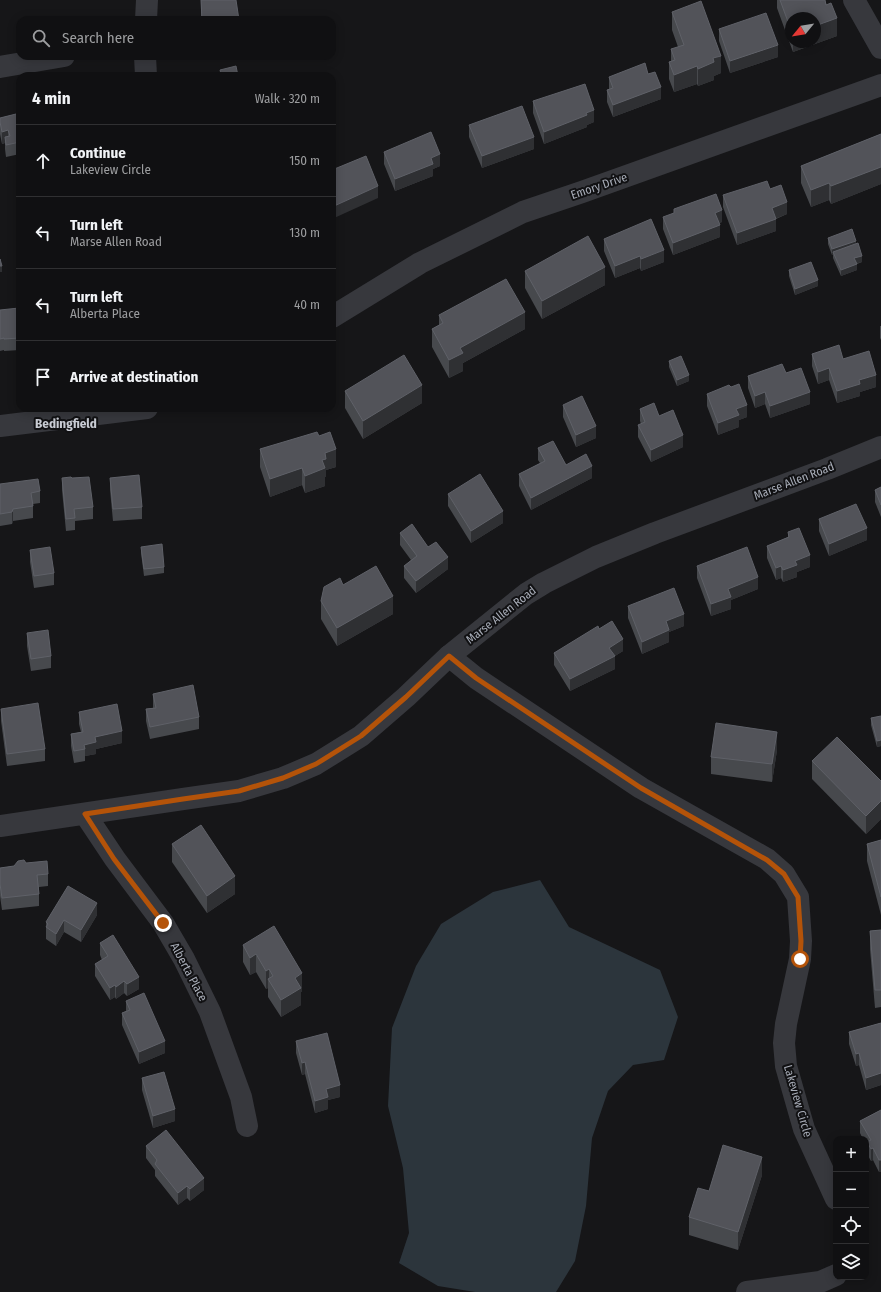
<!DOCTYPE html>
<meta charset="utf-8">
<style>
:root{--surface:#101012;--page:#1e1e20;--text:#f1f3f6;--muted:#9c9d9f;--line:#303032}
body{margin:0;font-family:"Fira Sans Condensed",sans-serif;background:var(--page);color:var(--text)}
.controls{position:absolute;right:12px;bottom:12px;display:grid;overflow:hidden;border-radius:8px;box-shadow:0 2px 10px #0003}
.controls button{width:36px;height:36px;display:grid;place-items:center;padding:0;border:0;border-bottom:1px solid var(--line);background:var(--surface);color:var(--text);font:20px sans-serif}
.compass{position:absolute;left:785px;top:12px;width:36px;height:36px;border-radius:50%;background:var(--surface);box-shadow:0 2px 10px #0003;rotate:240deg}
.stop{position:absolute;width:12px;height:12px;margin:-9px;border:3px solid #b45309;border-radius:50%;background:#fff}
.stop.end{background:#b45309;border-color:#fff;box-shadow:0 1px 4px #0008}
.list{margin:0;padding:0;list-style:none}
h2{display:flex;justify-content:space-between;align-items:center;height:52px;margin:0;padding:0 16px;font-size:17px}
h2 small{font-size:13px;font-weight:400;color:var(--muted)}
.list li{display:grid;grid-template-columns:26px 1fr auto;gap:12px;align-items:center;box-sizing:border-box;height:72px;padding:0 16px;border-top:1px solid var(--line)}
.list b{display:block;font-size:15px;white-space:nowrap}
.list p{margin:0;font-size:13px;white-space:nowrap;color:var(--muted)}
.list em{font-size:13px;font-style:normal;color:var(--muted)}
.icon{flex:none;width:22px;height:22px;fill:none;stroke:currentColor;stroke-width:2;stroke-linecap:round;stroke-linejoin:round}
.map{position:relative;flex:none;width:881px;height:1292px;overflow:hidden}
.search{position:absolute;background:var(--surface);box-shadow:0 2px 10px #0003;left:16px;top:16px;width:320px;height:44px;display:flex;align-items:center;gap:10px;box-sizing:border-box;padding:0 14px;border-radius:12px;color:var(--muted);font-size:15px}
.panel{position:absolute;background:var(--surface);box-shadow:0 2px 10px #0003;left:16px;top:72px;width:320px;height:340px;border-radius:12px}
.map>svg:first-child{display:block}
.water{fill:#2c353c}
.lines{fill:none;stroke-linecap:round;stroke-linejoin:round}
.minor{stroke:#37383d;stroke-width:22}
.wall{fill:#47494d;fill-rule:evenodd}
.shaded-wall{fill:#2f3033}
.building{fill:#525359;stroke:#5f6168}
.route{stroke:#b45309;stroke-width:5}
.labels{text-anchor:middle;stroke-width:4;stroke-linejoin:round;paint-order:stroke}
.street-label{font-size:12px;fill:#a8adb8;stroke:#111113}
.neighbourhood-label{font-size:13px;font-weight:bold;fill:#c9ccd4;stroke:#111113}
</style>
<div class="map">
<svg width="881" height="1292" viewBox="0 0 881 1292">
<rect width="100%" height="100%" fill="#161618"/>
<polygon class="water" points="540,880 569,927 660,970 678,1017 664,1060 633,1065 608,1091 592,1138 586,1206 575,1261 556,1292 475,1292 438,1286 399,1263 409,1233 403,1168 388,1106 392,1028 416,966 441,924 493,892"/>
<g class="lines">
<g class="minor">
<polyline points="854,0 881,48"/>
<polyline points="146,20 147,0"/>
<polyline points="145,56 146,76"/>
<polyline points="0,67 64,56"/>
<polyline points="332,317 420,263 523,212 582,192 881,85"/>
<polyline points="0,426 147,408"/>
<polyline points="449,656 476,678 641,788 767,859 784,874 798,897 801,941 800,959 786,1024 784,1043 786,1066 804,1129 836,1199"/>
<polyline points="85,814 115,859 163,923 184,959 210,1012 241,1097 247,1126"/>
<polyline points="0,826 183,799 239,791 283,778 316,764 361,736 406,697 449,656 526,594 544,583 596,557 655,533 827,469 881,447"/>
<polyline points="747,1292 820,1282 836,1275"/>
</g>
</g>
<g class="wall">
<polygon points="201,0 239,20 201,20"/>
<path d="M777,0h48l12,36 -44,16 -16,-44zM791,18l24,24h-24z"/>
<polygon points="672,12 721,73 714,76 714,80 698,86 697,84 674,92 669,79 669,62 671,61 671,49 678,47 672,30"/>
<polygon points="719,29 778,57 730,73 719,41"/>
<polygon points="648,74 661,99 613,117 607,102 607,90 609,89 609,77"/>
<polygon points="533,101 594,122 587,125 587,127 544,144 533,113"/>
<polygon points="20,113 20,154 6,157 5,149 5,143 2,144 0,134 0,118"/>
<polygon points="469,125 534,149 482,168 469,137"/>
<polygon points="881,134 881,184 831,204 829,200 811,207 801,183 801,166"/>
<polygon points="384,152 440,166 433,169 433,176 395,191 384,164"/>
<polygon points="770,189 787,214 776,219 776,231 737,245 723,207 723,195"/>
<polygon points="663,217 722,222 719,223 720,237 673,255 663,229"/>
<polygon points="828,238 856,243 862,262 857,264 857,270 841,276 833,258 833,255 832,255 828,244"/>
<polygon points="604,239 664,262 641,271 640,268 615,278 604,251"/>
<polygon points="789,270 818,286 795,295 789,276"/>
<polygon points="525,271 605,285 542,319 525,288"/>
<polygon points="0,310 20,313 20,350 4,351 4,350 0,351"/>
<polygon points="439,315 525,329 463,363 463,371 449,378 432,347 432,329 439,325"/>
<polygon points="880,326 881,326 881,340 880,338"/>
<polygon points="812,354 843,359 876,387 860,392 860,396 837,403 829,380 818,384 812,366"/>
<polygon points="669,361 689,381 677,386 669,367"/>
<polygon points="786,373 810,404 770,418 765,404 755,408 748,388 748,376"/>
<polygon points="345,391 422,403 363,439 345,408"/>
<polygon points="707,394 747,417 739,420 739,427 718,435 707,406"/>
<polygon points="563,405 596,438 576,447 563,417"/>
<polygon points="640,409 659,416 683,447 651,462 638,437 638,425 641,424 640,421"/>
<polygon points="319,436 336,467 326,470 326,476 325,477 325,486 305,493 302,485 270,497 260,467 260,449"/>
<polygon points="538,448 566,465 592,478 531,510 519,486 519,474 540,463 538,460"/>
<polygon points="62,478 93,507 93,519 75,521 75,530 66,531 62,490"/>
<polygon points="110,478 142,507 142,519 113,521 110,490"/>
<polygon points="0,484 40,491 40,503 33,504 33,518 13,521 12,524 0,526"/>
<polygon points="881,487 881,517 875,502 875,490"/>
<polygon points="448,494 503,523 471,543 448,506"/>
<polygon points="819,519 867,540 829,556 819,531"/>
<polygon points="788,532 810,567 797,572 797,577 783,582 781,578 776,580 767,558 767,546 788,537"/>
<polygon points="400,533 428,547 448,569 416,593 404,578 404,566 411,560 400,545"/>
<polygon points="141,547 164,567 164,573 144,576 141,553"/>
<polygon points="30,550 54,573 54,585 34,588 30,562"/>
<polygon points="697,566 758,589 731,600 731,609 711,616 697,578"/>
<polygon points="343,585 393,614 337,646 321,619 321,601"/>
<polygon points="628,606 684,626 669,632 669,642 642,654 628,618"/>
<polygon points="599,629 623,651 615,656 615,669 570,691 554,665 554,653"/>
<polygon points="27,633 51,656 51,668 31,671 27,646"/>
<polygon points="153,694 199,717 199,729 150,739 146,721 146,709 153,708"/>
<polygon points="1,709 45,749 45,761 7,766 1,721"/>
<polygon points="79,712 122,743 96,749 96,754 85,756 85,761 74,763 71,746 71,734 81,732 79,724"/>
<polygon points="881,716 881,746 877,747 871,725 871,718"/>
<polygon points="777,750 772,782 711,774 711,757"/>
<polygon points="812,761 881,781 881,819 866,834 812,779"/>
<polygon points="881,840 881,915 867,861 867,844"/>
<polygon points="172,844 235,894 207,913 172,862"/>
<polygon points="26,863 48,874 48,886 39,887 39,906 2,910 0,896 0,868 14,866"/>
<polygon points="97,915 81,942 64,932 56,946 46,939 46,922"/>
<polygon points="881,930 881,1007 875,1008 870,949 870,931"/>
<polygon points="100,943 139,989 127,996 124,993 116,999 115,997 110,1000 95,976 95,964 102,960 100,955"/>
<polygon points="243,945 302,991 301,992 301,1005 281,1017 268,997 268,988 266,989 256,972 250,975 243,962"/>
<polygon points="126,1001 165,1053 139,1064 122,1025 122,1013 126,1011"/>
<polygon points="881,1023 881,1085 866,1090 859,1065 856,1066 849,1044 849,1032"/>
<polygon points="296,1041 340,1097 328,1100 328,1109 315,1113 305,1074 302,1075 296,1053"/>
<polygon points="142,1078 175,1121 153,1128 142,1090"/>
<polygon points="881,1110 879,1172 873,1160 871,1161 867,1154 866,1139 863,1139 860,1133 860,1121"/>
<polygon points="146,1146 204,1190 190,1201 187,1198 178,1205 155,1176 155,1170 146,1158"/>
<polygon points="762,1175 738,1250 689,1235 689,1217 709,1191"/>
</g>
<g class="shaded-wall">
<polygon points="837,18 837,36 793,52 793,42 815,42 815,26"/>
<polygon points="778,45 778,57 730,73 730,61"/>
<polygon points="721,56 721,73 714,76 714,80 698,86 698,69 713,58"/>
<polygon points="697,66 697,84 674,92 674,75"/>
<polygon points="661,87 661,99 613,117 613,105"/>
<polygon points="594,110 594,122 587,125 587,127 544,144 544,132 586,113"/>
<polygon points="8,130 8,142 5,137 5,143 2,144 2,132"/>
<polygon points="534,137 534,149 482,168 482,156"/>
<polygon points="440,154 440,166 433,169 433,176 395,191 395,179 431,158"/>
<polygon points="881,167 881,184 831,204 831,186"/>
<polygon points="829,183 829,200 811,207 811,190"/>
<polygon points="378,186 378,198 332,219 332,207"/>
<polygon points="787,202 787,214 772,220 772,208"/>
<polygon points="722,210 722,222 715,225 715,213"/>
<polygon points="776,219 776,231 737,245 737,233"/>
<polygon points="720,225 720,237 673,255 673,243"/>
<polygon points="856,241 856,247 833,252 833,255 832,255 832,249"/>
<polygon points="664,250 664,262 641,271 641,259"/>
<polygon points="640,256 640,268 615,278 615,266"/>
<polygon points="862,256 862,262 854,264 854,258"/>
<polygon points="857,264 857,270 841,276 841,270"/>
<rect x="0" y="266" width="2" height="6"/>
<polygon points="605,267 605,285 542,319 542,301"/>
<polygon points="818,280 818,286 795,295 795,289"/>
<polygon points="525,312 525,329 463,363 463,371 449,378 449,360 460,348"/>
<polygon points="829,368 829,380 818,384 818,372"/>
<polygon points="689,375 689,381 677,386 677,380"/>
<polygon points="876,375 876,387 860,392 860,396 837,403 837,391 859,380"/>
<polygon points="422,385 422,403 363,439 363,421"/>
<polygon points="765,392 765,404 755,408 755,396"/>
<polygon points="810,392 810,404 770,418 770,406"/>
<polygon points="747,405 747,417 739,420 739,427 718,435 718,423 736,409"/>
<polygon points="596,426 596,438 576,447 576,435"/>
<polygon points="683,435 683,447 651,462 651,450"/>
<polygon points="336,449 336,467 326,470 326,476 325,477 325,486 305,493 305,476 322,460 325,453"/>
<polygon points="592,466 592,478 531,510 531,498"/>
<polygon points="302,468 302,485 270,497 270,479"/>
<polygon points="13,509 13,521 12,524 12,512"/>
<polygon points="503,511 503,523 471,543 471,531"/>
<polygon points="867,528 867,540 829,556 829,544"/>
<polygon points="810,555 810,567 797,572 797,577 783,582 783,570 795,561"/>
<polygon points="448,557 448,569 416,593 416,581"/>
<polygon points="781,566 781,578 776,580 776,568"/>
<polygon points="758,577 758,589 731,600 731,609 711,616 711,604 728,589"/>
<polygon points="393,596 393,614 337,646 337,628"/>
<polygon points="684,614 684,626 669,632 669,642 642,654 642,642 666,621"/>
<polygon points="623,639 623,651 615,656 615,669 570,691 570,679 609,648"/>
<polygon points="122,731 122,743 96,749 96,754 85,756 85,749 84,745 95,737"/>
<polygon points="777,732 777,750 772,782 772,764"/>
<polygon points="881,740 881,746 877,747 877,741"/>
<polygon points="881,801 881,819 866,834 866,816"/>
<polygon points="235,876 235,894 207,913 207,896"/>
<polygon points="97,903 97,915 81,942 81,930"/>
<polygon points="64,920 64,932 56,946 56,934"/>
<polygon points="256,954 256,972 250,975 250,958"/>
<polygon points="269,969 269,981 268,979 268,988 266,989 266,971"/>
<polygon points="302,973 302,991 301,992 301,1005 281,1017 281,1000 295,978"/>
<polygon points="139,977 139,989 127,996 127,984"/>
<polygon points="124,981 124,993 116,999 116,987"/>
<polygon points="115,985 115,997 110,1000 110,988"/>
<polygon points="165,1041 165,1053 139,1064 139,1052"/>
<polygon points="859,1053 859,1065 856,1066 856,1054"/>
<polygon points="305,1062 305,1074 302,1075 302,1063"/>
<polygon points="881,1073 881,1085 866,1090 866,1078"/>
<polygon points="340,1085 340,1097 328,1100 328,1109 315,1113 315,1101 326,1089"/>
<polygon points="175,1109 175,1121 153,1128 153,1116"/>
<polygon points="873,1148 873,1160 871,1161 871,1149"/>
<polygon points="762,1157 762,1175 738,1250 738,1232"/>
<rect x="879" y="1160" width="2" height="12"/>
<polygon points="204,1178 204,1190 190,1201 190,1189"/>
<polygon points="187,1186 187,1198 178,1205 178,1193"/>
</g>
<g class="building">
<polygon points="201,0 236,0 239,20 202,20"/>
<polygon points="780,0 825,0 826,5 831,3 837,18 815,26 815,18 791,18 791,30"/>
<polygon points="701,1 721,56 713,58 714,62 698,69 697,66 674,75 669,62 675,60 671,49 684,45 672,12"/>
<polygon points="766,13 778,45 730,61 719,29"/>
<polygon points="645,63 648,74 655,72 661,87 613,105 607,90 613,88 609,77"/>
<polygon points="236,66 238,76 216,76 221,74 220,70"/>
<polygon points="585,84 594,110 586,113 587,115 544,132 533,101"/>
<polygon points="522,106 534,137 482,156 469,125"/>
<polygon points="20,113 20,142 6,145 5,137 10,136 8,130 2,132 0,122 0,118"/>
<polygon points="431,132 440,154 431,158 433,164 395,179 384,152"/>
<polygon points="881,134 881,167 831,186 829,183 811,190 801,166"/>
<polygon points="366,156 378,186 332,207 332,170"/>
<polygon points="767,181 770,189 781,185 787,202 772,208 776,219 737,233 723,195"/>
<polygon points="716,194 722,210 715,213 720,225 673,243 663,217 674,213 674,209"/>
<polygon points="651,219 664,250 641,259 640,256 615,266 604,239"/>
<polygon points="852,229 856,241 832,249 828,238"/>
<polygon points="588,236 605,267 542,301 525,271"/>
<polygon points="858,243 862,256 854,258 857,264 841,270 833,252"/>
<polygon points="0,259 2,266 0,266"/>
<polygon points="811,262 818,280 795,289 789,270"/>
<polygon points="506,279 525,312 460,348 463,353 449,360 432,329 443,323 439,315"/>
<polygon points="19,308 20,338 4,339 4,338 0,339 0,310"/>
<polygon points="839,345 843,359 869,351 876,375 859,380 860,384 837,391 829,368 818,372 812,354"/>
<polygon points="404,355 422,385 363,421 345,391"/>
<polygon points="681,356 689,375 677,380 669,361"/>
<polygon points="782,364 786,373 801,368 810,392 770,406 765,392 755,396 748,376"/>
<polygon points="739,384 747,405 736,409 739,415 718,423 707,394 729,385 731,387"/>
<polygon points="582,396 596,426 576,435 563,405"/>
<polygon points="654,403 659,416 673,410 683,435 651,450 638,425 645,422 640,409"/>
<polygon points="317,432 319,436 330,432 336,449 325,453 326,459 322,460 325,468 305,476 302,468 270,479 260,449"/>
<polygon points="553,441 566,465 586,454 592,466 531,498 519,474 545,461 538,448"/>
<polygon points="480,474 503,511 471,531 448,494"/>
<polygon points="139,475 142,507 113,509 110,478"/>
<polygon points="71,477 72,478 89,477 93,507 74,509 75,518 66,519 62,478"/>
<polygon points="38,479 40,491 31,493 33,506 13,509 12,512 0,514 0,484"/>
<polygon points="881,487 881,505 875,490"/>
<polygon points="856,504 867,528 829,544 819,519"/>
<polygon points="412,524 428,547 436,542 448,557 416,581 404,566 417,556 400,533"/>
<polygon points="799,528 810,555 795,561 797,565 783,570 781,566 776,568 767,546 789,537 788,532"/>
<polygon points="162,544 164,567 144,569 141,547"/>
<polygon points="50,547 54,573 34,576 30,550"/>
<polygon points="747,547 758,577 728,589 731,597 711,604 697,566"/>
<polygon points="376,566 393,596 337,628 321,601 324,587 340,578 343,585"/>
<polygon points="674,588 684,614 666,621 669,630 642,642 628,606"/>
<polygon points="612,621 623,639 609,648 615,656 570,679 554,653 598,626 599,629"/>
<polygon points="48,630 51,656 31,659 27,633"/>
<polygon points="193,685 199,717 150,727 146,709 156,708 153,694"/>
<polygon points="38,703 45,749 7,754 1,709"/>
<polygon points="117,704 122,731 95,737 96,742 84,745 85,749 74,751 71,734 83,732 79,712"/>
<polygon points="881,716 881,740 877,741 871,718"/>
<polygon points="716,723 777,732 772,764 711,757"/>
<polygon points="837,737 881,781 881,801 866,816 812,761"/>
<polygon points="201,825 235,876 207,896 172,844"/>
<polygon points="881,840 881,897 867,844"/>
<polygon points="24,860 26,863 47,861 48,874 37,875 39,894 2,898 0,884 0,868 14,866 18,861"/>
<polygon points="68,886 97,903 81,930 64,920 56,934 46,927 48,924 46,922"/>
<polygon points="274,926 302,973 295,978 301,988 281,1000 268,979 273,976 269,969 266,971 256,954 250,958 243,945"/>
<polygon points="881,930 881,990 875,990 870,931"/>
<polygon points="113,935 139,977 127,984 124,981 116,987 115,985 110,988 95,964 108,956 100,943"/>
<polygon points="144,993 165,1041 139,1052 122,1013 130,1010 126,1001"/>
<polygon points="881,1023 881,1073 866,1078 859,1053 856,1054 849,1032"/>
<polygon points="327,1033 340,1085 326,1089 328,1097 315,1101 305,1062 302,1063 296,1041"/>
<polygon points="164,1072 175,1109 153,1116 142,1078"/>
<polygon points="881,1110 881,1160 879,1160 873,1148 871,1149 867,1142 871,1140 860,1121"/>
<polygon points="166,1130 204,1178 190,1189 187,1186 178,1193 155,1164 157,1160 146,1146"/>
<polygon points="723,1145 762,1157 738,1232 689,1217 698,1188 709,1191"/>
</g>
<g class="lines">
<polyline class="route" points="163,923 114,859 85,814 183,799 239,791 283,778 316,764 361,736 406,697 449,656 476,678 641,788 767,860 784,874 798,897 801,941 800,959"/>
</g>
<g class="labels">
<g class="street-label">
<text transform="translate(599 186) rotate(-19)" y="4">Emory Drive</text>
<text transform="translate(794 481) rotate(-21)" y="4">Marse Allen Road</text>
<text transform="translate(501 615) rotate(-38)" y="4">Marse Allen Road</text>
<text transform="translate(189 972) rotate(62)" y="4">Alberta Place</text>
<text transform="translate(798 1101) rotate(74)" y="4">Lakeview Circle</text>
</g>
<g class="neighbourhood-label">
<text x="66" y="428">Bedingfield</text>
</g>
</g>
</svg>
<div class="controls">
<button>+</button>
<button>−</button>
<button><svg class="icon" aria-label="locate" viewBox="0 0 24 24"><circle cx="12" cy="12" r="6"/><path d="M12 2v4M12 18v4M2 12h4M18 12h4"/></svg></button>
<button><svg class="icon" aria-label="layers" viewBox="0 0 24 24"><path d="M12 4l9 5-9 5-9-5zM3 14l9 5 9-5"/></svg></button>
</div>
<svg class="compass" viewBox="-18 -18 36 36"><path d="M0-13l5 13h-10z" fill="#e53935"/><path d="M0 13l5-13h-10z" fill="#9c9d9f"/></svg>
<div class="stop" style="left:800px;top:959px"></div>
<div class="stop end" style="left:163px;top:923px"></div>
<div class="search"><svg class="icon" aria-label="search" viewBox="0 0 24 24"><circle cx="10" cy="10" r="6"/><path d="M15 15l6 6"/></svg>Search here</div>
<section class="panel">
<h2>4 min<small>Walk · 320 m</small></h2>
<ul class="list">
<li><svg class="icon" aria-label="ahead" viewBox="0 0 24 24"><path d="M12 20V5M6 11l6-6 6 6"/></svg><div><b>Continue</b><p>Lakeview Circle</p></div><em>150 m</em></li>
<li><svg class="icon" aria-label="left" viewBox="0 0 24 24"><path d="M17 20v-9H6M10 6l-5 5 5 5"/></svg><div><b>Turn left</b><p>Marse Allen Road</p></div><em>130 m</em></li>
<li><svg class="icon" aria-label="left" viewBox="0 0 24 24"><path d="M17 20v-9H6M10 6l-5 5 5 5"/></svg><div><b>Turn left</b><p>Alberta Place</p></div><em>40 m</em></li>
<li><svg class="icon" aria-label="arrive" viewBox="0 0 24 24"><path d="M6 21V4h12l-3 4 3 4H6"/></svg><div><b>Arrive at destination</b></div></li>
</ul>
</section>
</div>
